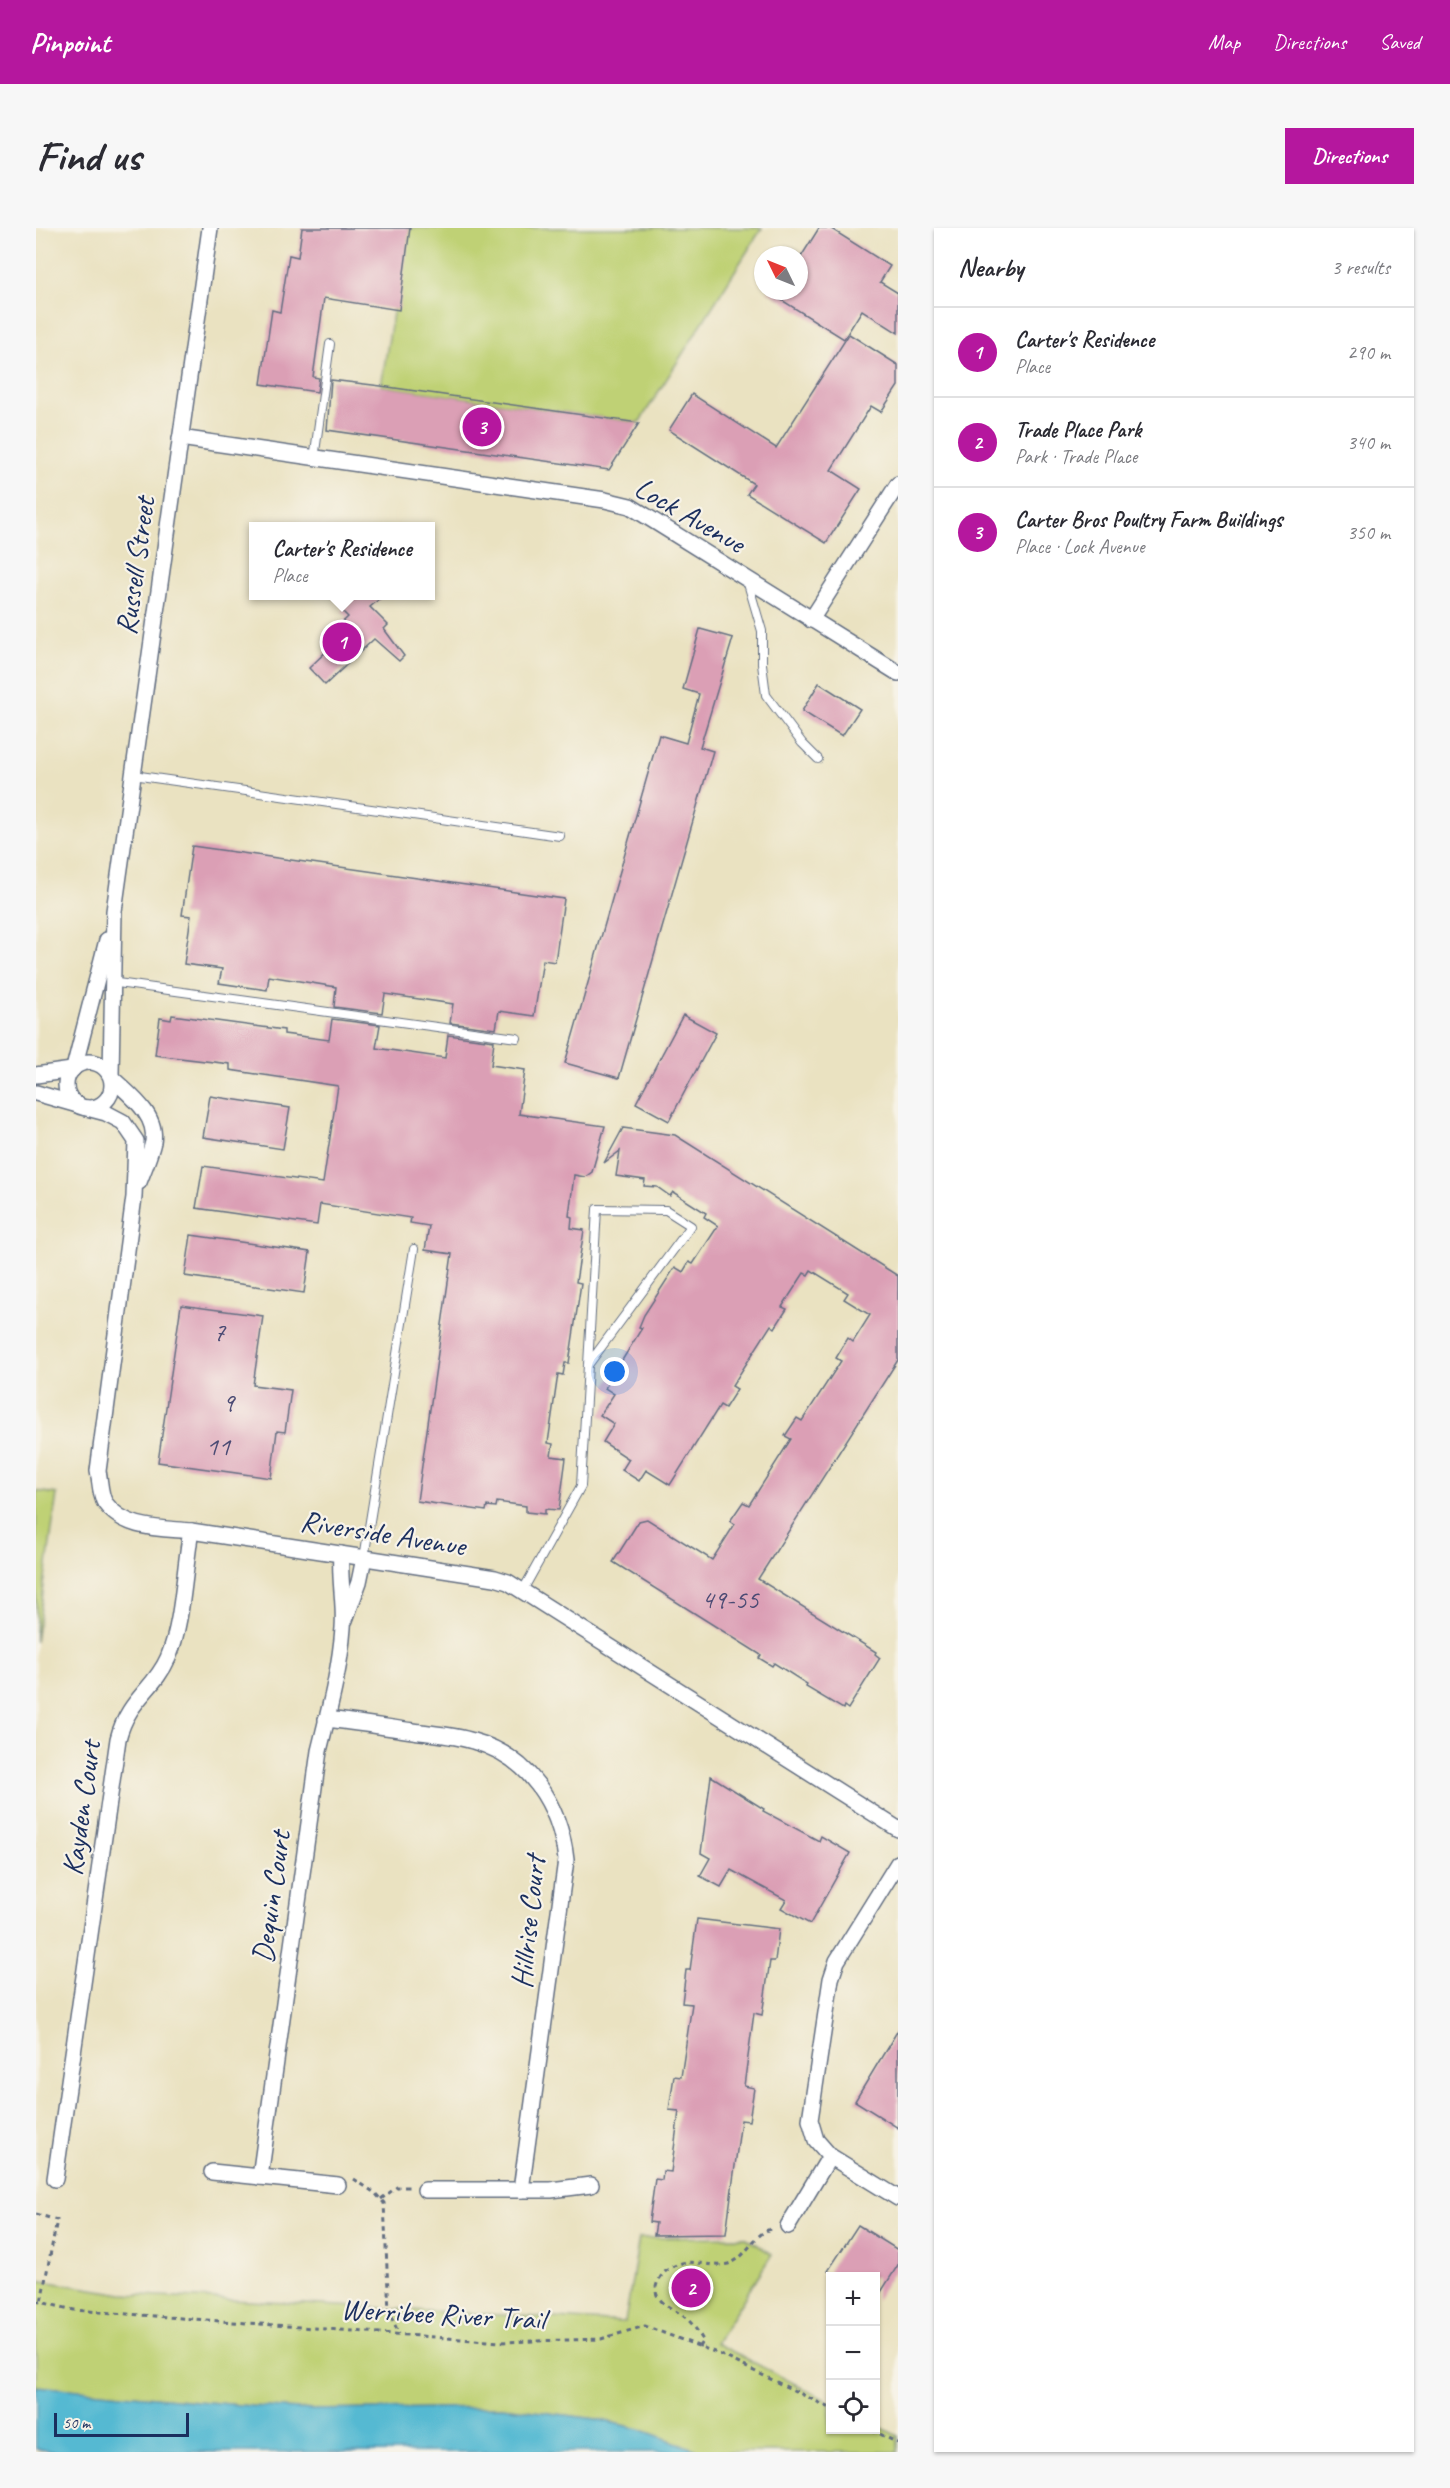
<!DOCTYPE html>
<meta charset="utf-8">
<style>
:root{--surface:#fff;--page:#f7f7f7;--text:#2b2b33;--muted:#7c7c81;--line:#e1e1e2;--accent:#b5179e}
body{margin:0;font-family:Caveat,sans-serif;background:var(--page);color:var(--text)}
.controls{position:absolute;right:18px;bottom:18px;display:grid;overflow:hidden;border-radius:0px;box-shadow:0 2px 4px #0004}
.controls button{width:54px;height:54px;display:grid;place-items:center;padding:0;border:0;border-bottom:2px solid var(--line);background:var(--surface);color:var(--text);font:30px sans-serif}
.compass{position:absolute;left:718px;top:18px;width:54px;height:54px;border-radius:50%;background:var(--surface);box-shadow:0 2px 4px #0004;rotate:313deg}
.scale{position:absolute;left:18px;bottom:15px;width:135px;box-sizing:border-box;padding-left:6px;border:3px solid #1b2f5e;border-top:0;font-size:16px;line-height:21px;white-space:nowrap;color:#1b2f5e;-webkit-text-stroke:4px #f7f3e8;paint-order:stroke}
.you{position:absolute;left:579px;top:1144px;width:21px;height:21px;margin:-15px;border:4px solid #fff;border-radius:50%;background:#1a73e8;box-shadow:0 0 0 9px #1a73e833}
.badge{display:grid;place-items:center;width:39px;height:39px;border-radius:50%;background:var(--accent);color:#fff;font-size:20px;font-weight:700}
.pin{position:absolute;translate:-50% -50%;border:3px solid #fff;box-shadow:0 2px 6px #0006}
.popup{position:absolute;left:213px;top:294px;width:186px;height:78px;box-sizing:border-box;display:grid;place-content:center;border-radius:0px;background:var(--surface);filter:drop-shadow(0 2px 4px #0005);font-size:20px;white-space:nowrap;color:var(--muted)}
.popup b{font-size:22px;color:var(--text)}
.popup::after{content:'';position:absolute;left:50%;top:100%;margin-left:-12px;border:12px solid transparent;border-top-color:var(--surface)}
.list{margin:0;padding:0;list-style:none}
h2{display:flex;justify-content:space-between;align-items:center;height:78px;margin:0;padding:0 24px;font-size:26px}
h2 small{font-size:20px;font-weight:400;color:var(--muted)}
.list li{display:grid;grid-template-columns:39px 1fr auto;gap:18px;align-items:center;box-sizing:border-box;height:90px;padding:0 24px;border-top:2px solid var(--line)}
.list b{display:block;font-size:22px;white-space:nowrap}
.list p{margin:0;font-size:20px;white-space:nowrap;color:var(--muted)}
.list em{font-size:20px;font-style:normal;color:var(--muted)}
.icon{flex:none;width:33px;height:33px;fill:none;stroke:currentColor;stroke-width:2;stroke-linecap:round;stroke-linejoin:round}
.map{position:relative;flex:none;width:862px;height:2224px;overflow:hidden;border-radius:0px}
header{display:flex;align-items:center;gap:36px;box-sizing:border-box;height:84px;padding:0 30px;background:var(--accent);color:#fff}
header strong{font-size:28px}
nav{display:flex;gap:33px;margin-inline-start:auto;font-size:21px}
.intro{display:flex;align-items:center;justify-content:space-between;box-sizing:border-box;height:144px;padding:0 36px}
h1{margin:0;font-size:42px}
.button{padding:15px 27px;border-radius:0px;background:var(--accent);color:#fff;font-size:21px;font-weight:700}
main{display:flex;gap:36px;padding:0 36px}
aside{flex:1;background:var(--surface);border-radius:0px;box-shadow:0 2px 4px #0004}
.map>svg:first-child{display:block}
.green{fill:#bfd174;stroke:#6d8069;stroke-width:1.5}
.water{fill:#54b9d2;stroke:#387498;stroke-width:1.5}
.building{fill:#db9fb5}
.lines{fill:none;stroke-linecap:round;stroke-linejoin:round}
.lane-casing{stroke:#636e81;stroke-width:10}
.street-casing{stroke:#636e81;stroke-width:18}
.path{stroke:#636e81;stroke-width:3;stroke-dasharray:4.5 4.5;stroke-linecap:butt}
.lane{stroke:#fff;stroke-width:8}
.street{stroke:#fff;stroke-width:15}
.labels{text-anchor:middle;stroke-width:4.5;stroke-linejoin:round;paint-order:stroke}
.number-label{font-size:27px;fill:#4b4b74}
.street-label{font-size:30px;fill:#1b2f5e;stroke:#f7f3e8}
</style>
<header>
<strong>Pinpoint</strong>
<nav><a>Map</a><a>Directions</a><a>Saved</a></nav>
</header>
<div class="intro"><h1>Find us</h1><a class="button">Directions</a></div>
<main>
<div class="map">
<svg width="862" height="2224" viewBox="0 0 862 2224">
<rect width="100%" height="100%" fill="#f7f3e8"/>
<filter id="ink" filterUnits="userSpaceOnUse"><feTurbulence type="fractalNoise" baseFrequency=".0167" numOctaves="2"/><feDisplacementMap in="SourceGraphic" scale="12" xChannelSelector="R" yChannelSelector="G"/><feConvolveMatrix kernelMatrix="1 2 1 2 8 2 1 2 1" color-interpolation-filters="sRGB"/></filter>
<filter id="wash" filterUnits="userSpaceOnUse"><feTurbulence type="fractalNoise" baseFrequency=".008" numOctaves="4" result="noise"/><feDisplacementMap in="SourceGraphic" scale="24" xChannelSelector="R" yChannelSelector="G"/><feGaussianBlur stdDeviation="1.35" result="paint"/><feColorMatrix in="noise" values="0 0 0 0 0 0 0 0 0 0 0 0 0 0 0 0 0 1.4 0 .05"/><feComposite in="paint" operator="in"/></filter>
<g filter="url(#wash)">
<rect width="100%" height="100%" fill="#eae2c1"/>
<g class="green">
<polygon points="371,0 726,0 603,195 345,158"/>
<polygon points="0,1263 21,1266 0,1414"/>
<polygon points="709,2009 736,2026 680,2115 794,2174 794,2202 840,2202 840,2197 862,2208 862,2224 666,2224 603,2201 560,2191 466,2179 277,2182 215,2178 0,2158 0,2052 87,2066 589,2094 603,2010"/>
</g>
<polygon class="water" points="0,2158 215,2178 277,2182 466,2179 560,2191 603,2201 666,2224 20,2224 0,2221"/>
<g id="blocks">
<g class="building">
<polygon points="266,0 374,0 363,82 288,70 277,149 283,150 281,164 225,156 236,82 244,84 253,27 262,29"/>
<polygon points="783,0 794,0 854,38 844,54 862,65 862,105 826,82 808,111 731,63 763,63 763,32"/>
<polygon points="813,106 862,137 862,158 845,184 835,178 795,242 825,261 790,315 711,266 718,256 633,202 656,166 740,220"/>
<polygon points="295,152 345,158 603,195 573,242 291,202"/>
<polygon points="321,368 347,368 334,379 352,397 348,401 368,428 363,433 338,411 289,457 273,440 298,416 291,409 312,389 306,383"/>
<polygon points="664,401 697,410 664,519 677,523 583,850 529,835 623,507 650,515 663,466 647,461"/>
<polygon points="783,455 824,481 806,508 766,483"/>
<polygon points="156,618 528,671 519,734 507,732 498,788 463,783 460,801 414,795 417,776 349,766 346,785 298,779 300,759 233,748 231,762 183,755 186,741 148,736 155,688 146,687"/>
<polygon points="136,787 248,802 248,806 293,812 296,791 344,797 340,820 409,830 412,807 458,813 455,837 489,842 483,886 569,898 556,944 549,949 538,947 533,988 536,989 535,1000 548,1002 540,1054 545,1055 533,1135 529,1135 527,1147 522,1146 512,1215 517,1216 515,1228 530,1230 523,1282 509,1281 509,1286 490,1284 490,1278 461,1274 460,1279 451,1278 450,1283 381,1273 416,1026 389,1022 393,998 374,995 375,990 284,976 281,997 160,980 167,938 287,955 302,858 194,842 194,836 119,827 124,790 135,792"/>
<polygon points="647,787 680,805 633,893 600,875"/>
<polygon points="174,868 254,880 247,921 167,909"/>
<polygon points="587,900 639,907 862,1048 862,1132 722,1351 840,1424 839,1426 844,1430 812,1481 808,1478 807,1481 770,1459 771,1456 738,1435 736,1438 723,1430 725,1427 577,1334 603,1293 611,1291 676,1332 699,1296 694,1293 707,1274 713,1277 755,1211 749,1208 761,1190 766,1193 805,1133 800,1130 812,1110 817,1114 834,1087 808,1071 812,1065 775,1042 772,1047 768,1045 746,1079 751,1081 739,1100 735,1097 696,1158 701,1161 689,1180 684,1177 634,1257 610,1242 603,1253 586,1242 593,1231 567,1214 578,1196 564,1187 578,1166 569,1160 606,1100 603,1099 608,1087 639,1039 647,1044 653,1034 657,1036 682,998 668,989 670,985 637,964 634,968 621,959 608,958 609,952 580,948 584,923 568,935"/>
<polygon points="155,1007 274,1024 268,1065 149,1048"/>
<polygon points="145,1077 227,1088 217,1157 255,1162 249,1204 241,1203 235,1250 122,1234"/>
<polygon points="675,1548 728,1581 727,1583 783,1613 785,1608 814,1625 774,1696 745,1680 750,1672 695,1642 685,1659 664,1648 674,1630 665,1625"/>
<polygon points="661,1691 743,1701 739,1733 734,1733 726,1787 718,1785 708,1858 718,1860 713,1893 705,1892 690,2006 618,2007 620,1995 613,1994 619,1951 626,1952 627,1943 635,1944 643,1883 633,1882 638,1848 645,1849 656,1776 646,1775 650,1742 654,1742"/>
<polygon points="862,1802 862,1900 819,1873"/>
<polygon points="822,1997 862,2022 862,2037 840,2072 840,2049 801,2049 792,2043"/>
</g>
</g>
</g>
<g filter="url(#ink)">
<use href="#blocks" fill-opacity="0" stroke="#636e81" stroke-width="1.5"/>
<g class="lines">
<g class="lane-casing">
<g id="lane">
<polyline points="278,231 294,116"/>
<polyline points="711,352 726,403 726,436 730,467 766,515 782,531"/>
<polyline points="97,547 524,608"/>
<polyline points="74,754 481,810"/>
<polyline points="328,1330 378,1021"/>
<polyline points="487,1362 545,1258 561,981 630,982 655,998 552,1137"/>
</g>
</g>
<g class="street-casing">
<g id="street">
<polyline points="144,210 569,272 594,278 862,445"/>
<polyline points="775,392 862,256"/>
<circle cx="53" cy="857" r="23"/>
<polyline points="38,840 71,712"/>
<polyline points="0,847 36,842"/>
<polyline points="75,847 78,683 174,0"/>
<path d="M75,849c17,17 47,37 42,65 -3,13 -9,27 -14,40"/>
<polyline points="0,865 42,877"/>
<path d="M51,880l19,5 17,9 13,19 -2,56 -36,274c2,9 2,24 7,32 20,27 56,25 86,28l304,47 13,4 390,247"/>
<polyline points="309,1392 323,1354 328,1330"/>
<path d="M290,1491c29,3 58,8 87,12 20,3 41,4 60,10 56,15 87,64 93,119l-45,330"/>
<polyline points="862,1635 801,1733 795,1751 774,1892 780,1912 794,1928 862,1970"/>
<polyline points="176,1944 302,1957"/>
<path d="M224,1949l59,-426c10,-41 21,-81 24,-123 2,-24 -4,-49 -2,-74"/>
<path d="M19,1951l63,-440c10,-40 36,-49 50,-81 15,-35 16,-88 23,-127"/>
<polyline points="389,1962 515,1962 555,1957"/>
<polyline points="752,1998 794,1928"/>
</g>
</g>
<g class="path">
<polyline points="318,1951 339,1965 348,1975 353,2084 363,2106"/>
<polyline points="345,1971 361,1959 373,1959"/>
<polyline points="0,1986 21,1992 5,2074"/>
<polyline points="0,2073 38,2082 464,2114 565,2111 609,2098 681,2125 794,2180"/>
<path d="M663,2119l4,-7c-5,-8 -10,-16 -17,-22 -12,-10 -41,-18 -26,-40 5,-8 12,-12 22,-15 15,-3 31,5 46,1 20,-6 25,-32 46,-36"/>
<polyline points="836,2202 862,2215"/>
</g>
<use href="#lane" class="lane"/>
<use href="#street" class="street"/>
</g>
</g>
<g class="labels">
<g class="number-label">
<text x="183" y="1113">7</text>
<text x="192" y="1183">9</text>
<text x="182" y="1227">11</text>
<text x="694" y="1380">49-55</text>
</g>
<g class="street-label">
<text transform="translate(654 287) rotate(30)" y="10">Lock Avenue</text>
<text transform="translate(99 338) rotate(-82)" y="10">Russell Street</text>
<text transform="translate(347 1305) rotate(9)" y="10">Riverside Avenue</text>
<text transform="translate(45 1580) rotate(-82)" y="10">Kayden Court</text>
<text transform="translate(235 1669) rotate(-82)" y="10">Dequin Court</text>
<text transform="translate(492 1694) rotate(-84)" y="10">Hillrise Court</text>
<text transform="translate(407 2086) rotate(3)" y="10">Werribee River Trail</text>
</g>
</g>
</svg>
<div class="controls">
<button>+</button>
<button>−</button>
<button><svg class="icon" aria-label="locate" viewBox="0 0 24 24"><circle cx="12" cy="12" r="6"/><path d="M12 2v4M12 18v4M2 12h4M18 12h4"/></svg></button>
</div>
<svg class="compass" viewBox="-18 -18 36 36"><path d="M0-13l5 13h-10z" fill="#e53935"/><path d="M0 13l5-13h-10z" fill="#7c7c81"/></svg>
<div class="scale">50 m</div>
<div class="you"></div>
<div class="pin badge" style="left:306px;top:414px">1</div>
<div class="popup"><b>Carter's Residence</b>Place</div>
<div class="pin badge" style="left:655px;top:2060px">2</div>
<div class="pin badge" style="left:446px;top:199px">3</div>
</div>
<aside>
<h2>Nearby<small>3 results</small></h2>
<ul class="list">
<li><span class="badge">1</span><div><b>Carter's Residence</b><p>Place</p></div><em>290 m</em></li>
<li><span class="badge">2</span><div><b>Trade Place Park</b><p>Park · Trade Place</p></div><em>340 m</em></li>
<li><span class="badge">3</span><div><b>Carter Bros Poultry Farm Buildings</b><p>Place · Lock Avenue</p></div><em>350 m</em></li>
</ul>
</aside>
</main>
